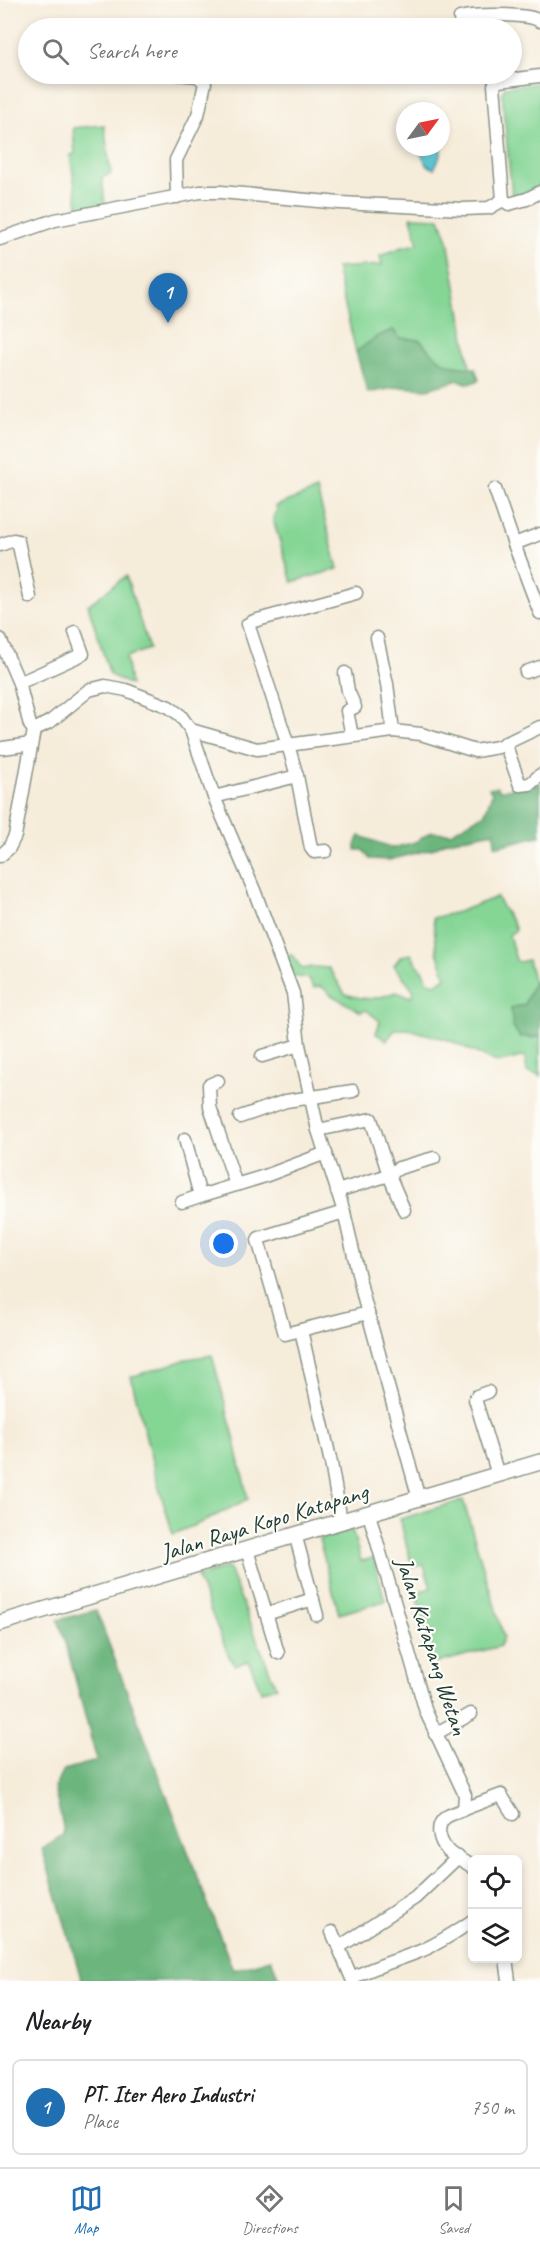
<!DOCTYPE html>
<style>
:root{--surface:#fff;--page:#f6f6f6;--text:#202124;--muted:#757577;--line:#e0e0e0;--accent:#1f6fb2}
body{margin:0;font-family:Caveat,sans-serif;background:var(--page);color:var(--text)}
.controls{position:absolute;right:18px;bottom:18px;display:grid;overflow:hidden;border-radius:9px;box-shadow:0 3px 9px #0003}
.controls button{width:54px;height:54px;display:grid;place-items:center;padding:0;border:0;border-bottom:2px solid var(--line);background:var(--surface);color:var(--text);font:30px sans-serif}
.compass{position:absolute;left:396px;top:102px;width:54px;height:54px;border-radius:50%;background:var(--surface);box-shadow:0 3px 9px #0003;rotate:57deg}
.you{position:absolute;left:224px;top:1244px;width:21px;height:21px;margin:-15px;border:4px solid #fff;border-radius:50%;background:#1a73e8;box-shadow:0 0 0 9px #1a73e833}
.badge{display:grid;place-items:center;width:39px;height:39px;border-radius:50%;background:var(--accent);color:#fff;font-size:20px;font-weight:700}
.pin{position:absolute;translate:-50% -50px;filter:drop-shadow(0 2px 3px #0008)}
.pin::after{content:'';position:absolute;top:32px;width:21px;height:18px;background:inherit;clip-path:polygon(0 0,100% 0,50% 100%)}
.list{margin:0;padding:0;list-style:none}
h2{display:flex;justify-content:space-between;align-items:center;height:78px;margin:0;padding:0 24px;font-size:26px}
h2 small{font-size:20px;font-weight:400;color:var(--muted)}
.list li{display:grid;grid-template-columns:39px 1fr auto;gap:18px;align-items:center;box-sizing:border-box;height:96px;margin:0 12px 12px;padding:0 12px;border:2px solid var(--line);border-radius:9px}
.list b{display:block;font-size:22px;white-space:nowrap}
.list p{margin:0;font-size:20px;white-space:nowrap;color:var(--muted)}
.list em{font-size:20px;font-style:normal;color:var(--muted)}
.icon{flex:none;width:33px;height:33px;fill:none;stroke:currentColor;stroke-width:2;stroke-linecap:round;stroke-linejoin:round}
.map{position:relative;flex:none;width:540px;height:1981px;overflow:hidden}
.search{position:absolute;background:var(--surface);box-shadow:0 3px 9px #0003;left:18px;right:18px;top:18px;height:66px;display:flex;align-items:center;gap:15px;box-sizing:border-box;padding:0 21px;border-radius:33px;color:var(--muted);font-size:22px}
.sheet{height:186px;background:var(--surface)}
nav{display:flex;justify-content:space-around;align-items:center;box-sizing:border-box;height:84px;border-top:2px solid var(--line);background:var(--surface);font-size:16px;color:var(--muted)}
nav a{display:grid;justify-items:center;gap:3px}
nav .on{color:var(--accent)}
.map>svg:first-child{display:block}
.green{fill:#85d595;stroke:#528964;stroke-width:1.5}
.forest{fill:#6cb67e;stroke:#467a59;stroke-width:1.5}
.water{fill:#58c4d1;stroke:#3c8082;stroke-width:1.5}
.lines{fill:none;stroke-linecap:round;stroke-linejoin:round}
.minor-casing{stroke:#8a9487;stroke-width:15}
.major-casing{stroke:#8a9487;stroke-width:18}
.minor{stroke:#fff;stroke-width:12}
.major{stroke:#fff;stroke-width:15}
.labels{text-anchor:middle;stroke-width:4.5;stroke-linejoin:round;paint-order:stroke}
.street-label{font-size:24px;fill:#1f3d34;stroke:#fdfcf7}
</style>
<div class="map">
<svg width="540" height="1981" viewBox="0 0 540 1981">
<rect width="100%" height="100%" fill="#fdfcf7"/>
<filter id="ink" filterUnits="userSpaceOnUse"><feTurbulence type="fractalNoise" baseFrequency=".0167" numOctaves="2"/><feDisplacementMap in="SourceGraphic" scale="12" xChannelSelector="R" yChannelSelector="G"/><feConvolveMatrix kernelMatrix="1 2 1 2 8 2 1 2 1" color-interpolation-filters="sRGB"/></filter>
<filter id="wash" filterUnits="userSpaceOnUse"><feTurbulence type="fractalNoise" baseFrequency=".008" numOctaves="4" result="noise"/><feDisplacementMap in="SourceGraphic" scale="24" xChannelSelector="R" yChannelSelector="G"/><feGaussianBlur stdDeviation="1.35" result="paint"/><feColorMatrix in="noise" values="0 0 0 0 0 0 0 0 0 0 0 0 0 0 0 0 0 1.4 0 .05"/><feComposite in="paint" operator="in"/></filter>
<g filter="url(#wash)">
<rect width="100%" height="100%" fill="#f6ecda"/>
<g class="green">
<polygon points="540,83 540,185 531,191 512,196 502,93 505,87"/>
<polygon points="104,125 111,174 102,177 105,205 79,211 70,155 75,154 73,128"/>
<polygon points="411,217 440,218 448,240 470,368 451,366 438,360 420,340 378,336 356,352 336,268 382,265 380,256 402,247 418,244"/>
<polygon points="317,490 338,569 292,582 273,519 274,514 277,511 276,506"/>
<polygon points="126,576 149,649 126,657 130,685 110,675 88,605"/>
<path d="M497,897c5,12 14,21 19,33l-7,5 7,25 3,2 9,-2 6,23 -10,22 -13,3 2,19 16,11 11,-1v40l-1,-2 -12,-3 -2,-16 -24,6 -8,-1 -44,-21 -42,-11 -12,1 -8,10 -11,-6 4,-13 -14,-11 -5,2 -30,-17 -10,-9 -7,2 -6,-10 -16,-2 -9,-20 9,-1 10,14 11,-2 16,1 16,26c22,7 29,6 51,-2l11,4h5l2,-4c-7,-14 -14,-16 -20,-27l7,-9 10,-2c5,11 14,17 17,28l7,2 11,-7 -9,-25 -4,-34 25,-6z"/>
<polygon points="212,1355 233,1433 248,1499 205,1521 173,1534 158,1485 131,1377 187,1359"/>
<polygon points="463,1500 504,1637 500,1646 433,1664 416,1592 431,1588 424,1565 412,1567 400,1519"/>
<polygon points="352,1530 361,1561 374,1558 385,1601 339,1614 319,1539"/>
<polygon points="228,1567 276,1687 261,1691 249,1661 235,1665 232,1659 230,1659 197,1577"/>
</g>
<g class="forest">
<path d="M393,330l7,8 20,2c18,21 27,28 55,28l4,12 -10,4 -10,-4 -32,9 -28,-2 -31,6 -12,-41 22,-16z"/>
<polygon points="540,783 540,836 498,846 495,845 494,832 448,841 432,849 389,860 370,859 363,850 356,850 356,843 360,836 393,848 415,842 431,832 451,833 485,813 492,794 489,788 498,787 499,790 502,790"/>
<polygon points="540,979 540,1037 520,1037 513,1027 511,1008 524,1005 534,983"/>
<polygon points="96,1610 233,1970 271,1959 280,1981 82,1981 42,1848 63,1835 63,1826 54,1788 64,1770 97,1761 65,1640 58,1620"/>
</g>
<polygon class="water" points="441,142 441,155 434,169 427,165 417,147 441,147"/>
</g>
<g filter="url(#ink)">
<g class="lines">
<g class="minor-casing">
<g id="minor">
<path d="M461,28l-1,-10c14,-4 68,-5 80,3"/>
<polyline points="177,197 176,160 198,115 205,83 198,76 177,74"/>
<polyline points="503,200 494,85 499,81 540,76"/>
<polyline points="503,200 509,204 527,199 540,192"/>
<polyline points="0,239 55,220 200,192 221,192 340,203 464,209 489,208 503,200"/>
<polyline points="495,489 514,544"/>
<polyline points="540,534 514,544 540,613"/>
<polyline points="0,545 14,540 18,541 30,597"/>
<polyline points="377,638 387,684 393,731"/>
<polyline points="0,639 19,683 30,725 34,730"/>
<polyline points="526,672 540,667"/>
<polyline points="345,673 348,691 355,707 347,711 352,736"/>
<polyline points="19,683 83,654 75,632"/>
<polyline points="191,730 257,749 393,731 421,734 475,751 498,747 540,727"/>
<polyline points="505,743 520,785 530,784 540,775"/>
<polyline points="3,748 31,744"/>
<polyline points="214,797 297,776"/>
<polyline points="326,851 314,852 311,848 297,776 288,745 248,624 254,621 356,593"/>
<polyline points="0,856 9,848 15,836 34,730 51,721 89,690 105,686 126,690 169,707 180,715 191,730 214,797 254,890 293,993 299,1045 318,1130 344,1212 364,1299 419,1499"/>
<polyline points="262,1056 299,1045"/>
<polyline points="218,1081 209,1085 210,1107 236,1185"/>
<polyline points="240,1117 286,1101 353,1091"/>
<polyline points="318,1130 371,1119 389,1175 404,1210"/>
<polyline points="185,1139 200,1196 265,1176 326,1153"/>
<polyline points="337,1191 389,1175 399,1168 434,1158"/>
<polyline points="182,1202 200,1196"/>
<polyline points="344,1212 259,1238 258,1240 285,1334 368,1313"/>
<polyline points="301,1330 331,1463 341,1521"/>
<polyline points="488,1392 477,1396 475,1399 498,1475"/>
<path d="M369,1514l57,198 39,83 -1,14c-6,3 -13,5 -18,8 -12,9 -6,25 2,34 7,7 17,10 24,16"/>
<polyline points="295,1534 317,1615"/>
<polyline points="247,1550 278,1653"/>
<polyline points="266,1614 313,1599"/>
<polyline points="435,1734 471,1714"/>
<polyline points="464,1809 501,1795 513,1814"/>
<polyline points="332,1932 353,1981"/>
<polyline points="339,1947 415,1898 458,1857"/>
<polyline points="506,1958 509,1981"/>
<path d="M352,1978c23,-12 47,-18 71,-28 18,-8 33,-18 49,-29"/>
</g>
</g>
<g class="major-casing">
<polyline id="major" points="0,1623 540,1462"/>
</g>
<use href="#minor" class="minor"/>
<use href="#major" class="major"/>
</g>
</g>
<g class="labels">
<g class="street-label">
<text transform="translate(264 1522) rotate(-17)" y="8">Jalan Raya Kopo Katapang</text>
<text transform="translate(432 1646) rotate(72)" y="8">Jalan Katapang Wetan</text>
</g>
</g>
</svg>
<div class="controls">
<button><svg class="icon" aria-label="locate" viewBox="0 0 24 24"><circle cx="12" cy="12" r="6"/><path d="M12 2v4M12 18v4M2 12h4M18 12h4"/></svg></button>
<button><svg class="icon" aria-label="layers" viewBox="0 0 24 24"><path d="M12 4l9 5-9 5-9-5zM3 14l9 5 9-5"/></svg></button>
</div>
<svg class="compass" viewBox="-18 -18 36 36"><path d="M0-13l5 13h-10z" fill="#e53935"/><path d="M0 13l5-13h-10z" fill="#757577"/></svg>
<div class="you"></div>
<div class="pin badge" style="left:168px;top:323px">1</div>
<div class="search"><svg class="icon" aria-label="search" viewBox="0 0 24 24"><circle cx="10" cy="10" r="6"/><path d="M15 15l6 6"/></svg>Search here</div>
</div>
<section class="sheet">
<h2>Nearby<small></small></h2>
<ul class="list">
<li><span class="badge">1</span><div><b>PT. Iter Aero Industri</b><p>Place</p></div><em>750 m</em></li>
</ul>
</section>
<nav>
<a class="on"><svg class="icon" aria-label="map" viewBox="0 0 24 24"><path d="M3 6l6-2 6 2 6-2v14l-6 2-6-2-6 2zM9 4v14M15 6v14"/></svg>Map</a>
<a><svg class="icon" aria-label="directions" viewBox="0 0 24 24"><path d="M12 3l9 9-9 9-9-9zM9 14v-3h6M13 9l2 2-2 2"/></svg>Directions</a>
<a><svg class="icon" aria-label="saved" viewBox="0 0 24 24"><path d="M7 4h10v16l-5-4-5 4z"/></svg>Saved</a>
</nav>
